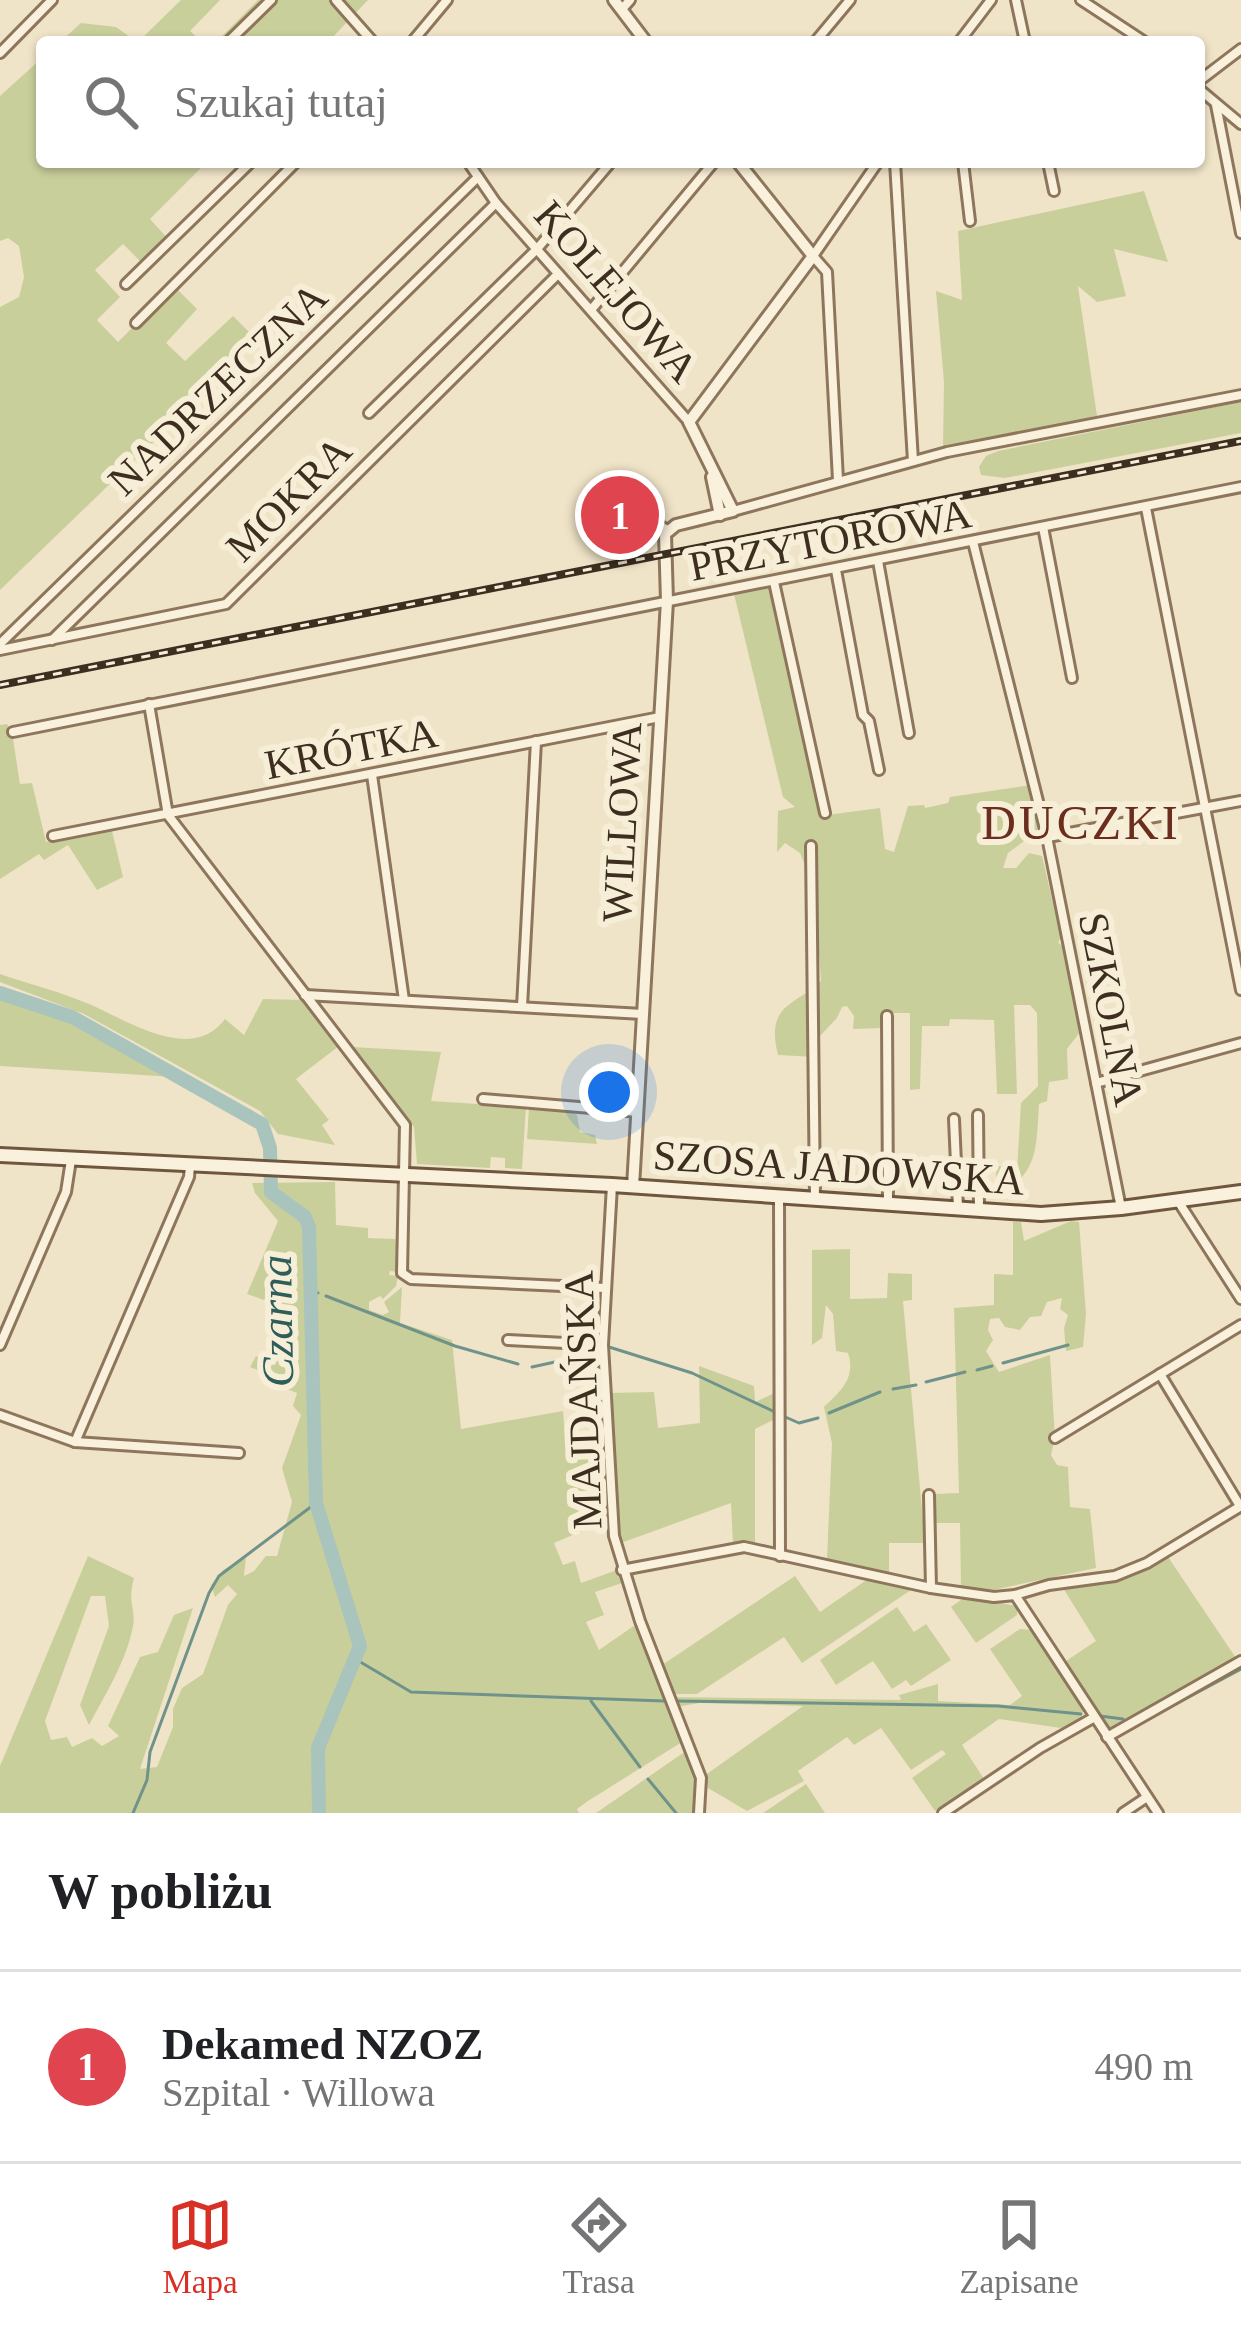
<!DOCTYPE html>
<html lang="pl">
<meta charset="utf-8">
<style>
:root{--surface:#fff;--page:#f2f2f2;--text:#202124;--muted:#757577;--line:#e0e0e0;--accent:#d93025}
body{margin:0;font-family:"Times New Roman",serif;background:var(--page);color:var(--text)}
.you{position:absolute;left:609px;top:1092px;width:42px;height:42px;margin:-30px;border:9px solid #fff;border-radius:50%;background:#1a73e8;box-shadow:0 0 0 18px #1a73e833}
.badge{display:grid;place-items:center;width:78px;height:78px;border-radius:50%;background:var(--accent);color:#fff;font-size:39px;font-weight:700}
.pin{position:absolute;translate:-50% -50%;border:6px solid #fff;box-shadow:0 3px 12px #0006}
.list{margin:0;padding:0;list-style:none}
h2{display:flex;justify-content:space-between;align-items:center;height:156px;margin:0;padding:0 48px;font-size:51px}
h2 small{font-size:39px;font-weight:400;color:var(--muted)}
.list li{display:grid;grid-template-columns:78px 1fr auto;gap:36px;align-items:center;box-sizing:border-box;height:192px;padding:0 48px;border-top:3px solid var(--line)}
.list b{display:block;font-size:45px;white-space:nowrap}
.list p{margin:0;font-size:39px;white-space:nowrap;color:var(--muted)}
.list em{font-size:39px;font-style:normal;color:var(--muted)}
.icon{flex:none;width:66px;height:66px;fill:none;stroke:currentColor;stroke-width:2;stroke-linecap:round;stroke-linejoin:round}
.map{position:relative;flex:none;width:1241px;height:1813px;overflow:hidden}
.search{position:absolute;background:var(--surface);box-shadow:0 3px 9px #0004;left:36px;right:36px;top:36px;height:132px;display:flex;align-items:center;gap:30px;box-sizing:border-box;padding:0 42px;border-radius:12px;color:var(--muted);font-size:45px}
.sheet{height:348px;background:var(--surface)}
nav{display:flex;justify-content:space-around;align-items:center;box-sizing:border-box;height:168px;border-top:3px solid var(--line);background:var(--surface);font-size:33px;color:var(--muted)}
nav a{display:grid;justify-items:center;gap:6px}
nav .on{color:var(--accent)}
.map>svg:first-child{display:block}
.green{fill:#c9cf9b}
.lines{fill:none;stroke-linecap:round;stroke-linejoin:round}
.stream{stroke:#6f938a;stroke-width:3}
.river{stroke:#a9c4bc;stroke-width:14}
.minor-casing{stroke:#8d765c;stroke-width:14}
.tertiary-casing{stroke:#8d765c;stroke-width:16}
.secondary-casing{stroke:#6f573f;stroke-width:18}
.minor{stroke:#faf1dc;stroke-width:8}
.tertiary{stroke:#faf1dc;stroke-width:10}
.secondary{stroke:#faf1dc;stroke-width:12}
.rail-casing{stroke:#3d2e20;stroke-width:8}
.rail{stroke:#f7eed8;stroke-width:3;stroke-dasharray:9;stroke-linecap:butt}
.labels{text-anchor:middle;stroke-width:12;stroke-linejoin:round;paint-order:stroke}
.street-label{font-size:42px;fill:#3d2e20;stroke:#f7eed8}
.water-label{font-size:45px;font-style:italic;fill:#2f5d5a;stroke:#f7eed8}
.quarter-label{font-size:48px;letter-spacing:3px;fill:#6b2e1e;stroke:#f7eed8}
</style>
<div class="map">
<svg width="1241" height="1813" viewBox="0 0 1241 1813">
<rect width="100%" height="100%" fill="#f0e4c8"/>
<g class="green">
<polygon points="181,0 220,0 190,31 202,42 138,42"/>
<polygon points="258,0 368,0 328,42 216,42"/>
<polygon points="81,23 116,27 137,42 60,42"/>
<polygon points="42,58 42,162 207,162 150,219 168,239 143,264 123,244 95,270 120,297 97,320 118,342 174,286 197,309 166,343 185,361 233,316 258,341 0,590 0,307 19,297 24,277 19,246 8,238 0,241 0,96"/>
<polygon points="1144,191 1168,262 1114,249 1126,296 1097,302 1078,286 1097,416 991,441 943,447 944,382 936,291 962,300 958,231"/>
<polygon points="1241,402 1241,433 1005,478 981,475 979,467 986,456 998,451"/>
<path d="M770,587l49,229 61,-8 5,41 9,3 14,-46 16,-1 1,3 23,-5 2,-6 82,-12 8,52 -6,7 -10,-3 -16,12 -5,15h13l13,-15 13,3 19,82 -3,4 6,6 16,84 -13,17 1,30 -19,3 -2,19 -8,3c-3,46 0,68 -42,93l-1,-31h13l8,5 4,-68 17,-17 -1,-73 -7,-8h-16l3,89h-20l-3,-74 -44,-1 -1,7h-27l-2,63 -10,1v-77h-25l-4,15 -28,1 1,-13 -7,-10 -5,1 -5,11 -20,21 -1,18 -38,-2c-13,-51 17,-49 43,-74l-3,-44 -12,-2v-67l-6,-15 -15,-10 -8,9 1,-41 17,-4 -12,-10 -49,-203z"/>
<polygon points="7,724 12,732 20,784 32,783 46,842 112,831 123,877 97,890 68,845 44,860 39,854 0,879 0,725"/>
<path d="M0,974c29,10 61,18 89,30 40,17 102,60 136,15l19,16 19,-36 40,1 36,46 -43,33 33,41 -7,5 13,20 -57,-11 -18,-23 -176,-97 -84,-32z"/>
<polygon points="0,997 70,1021 174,1077 0,1066"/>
<polygon points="352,1047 441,1052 431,1101 526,1107 522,1169 505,1168 505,1158 491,1157 490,1168 417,1164 414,1127"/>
<polygon points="529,1107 564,1109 577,1115 580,1132 595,1135 597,1144 527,1139"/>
<path d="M335,1182l1,43 32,3v10l27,1 4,14 -1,19 -8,-1 -1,4 9,1 -2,10 -13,13 -3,-3 -11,6v8l14,5 6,-3 -5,-10 18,-15 -2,36 52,17 9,89 102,-18 2,26 39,-3 4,86 -54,23 9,22 12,-4 6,22 36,-13 5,13 -27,9 9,23 -18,7 13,28 39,-27 44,119 -94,59 -11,8 2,4h-579v-47l88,-210 46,22c-7,25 2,30 -1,48 -6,34 -28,69 -44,99l-9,-20 29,-79 -4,-30h-14l-46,125 6,19 16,-3 5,10 20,-9 10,8 17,-10 -11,-10 32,-69 18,-5 16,-37 19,-7 -53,161 17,-2 16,-40v-18l9,-21 21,-14 25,-69 9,-11 -9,-9 -13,12 -4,-12 12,-15 23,-13 -2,19 10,-5 12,-15h11l15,-54 -10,-34 19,-53 -8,-9 4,-13 -30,-12 3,-6 -20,-8 6,-11 19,9 24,-53 -52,-18 31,-73 -23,-28 -3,-10z"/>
<polygon points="1071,1221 1079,1222 1086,1314 1083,1347 1066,1351 1064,1328 1068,1315 1060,1309 1062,1298 1047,1302 1041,1316 1030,1317 1020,1330 1005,1327 999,1318 990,1319 988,1330 993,1340 986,1351 999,1372 1050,1355 1055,1438 1051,1455 1057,1465 1068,1467 1070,1507 1090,1509 1096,1568 993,1590 961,1587 960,1523 933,1523 933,1494 959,1493 954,1308 994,1305 994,1274 1013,1275 1013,1222 1021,1222 1024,1241"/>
<path d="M850,1249v50l37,-1 1,-25 24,1v26l-9,1 22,242h-36v31l-62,-15 5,-116 -8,-36c17,-16 32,-29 24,-54l-12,-2 -3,-37 -7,-9 -4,33 -10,7v-95z"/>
<polygon points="699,1366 754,1386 755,1402 777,1392 777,1418 755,1429 755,1547 733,1544 731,1503 621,1543 610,1393 654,1392 658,1428 700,1423"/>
<polygon points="1168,1557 1236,1658 1109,1728 1066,1661 1096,1641 1063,1588 1121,1579"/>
<polygon points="795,1576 820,1612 868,1579 911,1590 802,1663 784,1637 697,1694 671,1694 662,1665"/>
<polygon points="965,1597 1017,1606 1017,1615 976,1643 951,1607"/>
<polygon points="897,1607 914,1632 926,1624 951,1660 911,1686 906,1680 892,1689 873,1661 836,1685 820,1660"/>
<polygon points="1020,1629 1032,1630 1083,1711 1081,1718 1061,1728 999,1719 962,1745 984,1779 935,1811 912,1778 946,1754 942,1750 911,1770 881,1728 854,1745 847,1737 798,1771 804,1781 747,1811 708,1788 704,1776 803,1706 700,1703 676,1707 672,1697 901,1700 899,1695 938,1684 938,1701 1010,1705 1022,1696 990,1649"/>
<polygon points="686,1751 698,1780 696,1813 596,1813"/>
<polygon points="806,1784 825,1813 763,1813"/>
</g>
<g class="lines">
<g class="stream">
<polyline points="313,1291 318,1293"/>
<polyline points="326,1296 455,1346 518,1364"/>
<polyline points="609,1347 692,1373 775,1412"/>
<polyline points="1003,1363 1068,1345"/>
<polyline points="532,1367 564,1360"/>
<polyline points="977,1370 992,1366"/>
<polyline points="926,1382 965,1372"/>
<polyline points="893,1389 916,1385"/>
<polyline points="829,1413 880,1392"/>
<polyline points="783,1416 799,1423 818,1418"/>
<polyline points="357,1660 411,1692 664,1701"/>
<polyline points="591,1701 640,1767"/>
<polyline points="676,1701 998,1706 1081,1714"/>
<polyline points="1100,1716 1123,1719"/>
<polyline points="1144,1721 1241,1669"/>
<polyline points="648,1779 676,1813"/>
<polyline points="133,1813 147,1780 150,1752 209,1593 219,1576 316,1503"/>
</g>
<polyline class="river" points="0,993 72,1017 262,1124 270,1148 271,1192 305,1217 309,1227 316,1503 360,1646 318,1748 319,1813"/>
<g class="minor-casing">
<g id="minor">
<polyline points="336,0 373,42"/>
<polyline points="1016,0 1025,42"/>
<polyline points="1081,0 1145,42"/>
<polyline points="622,9 630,0"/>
<polyline points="228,42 271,0"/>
<polyline points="412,42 447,0"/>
<polyline points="815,42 850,0"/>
<polyline points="959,42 991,0"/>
<polyline points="0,53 52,0"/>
<polyline points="1199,81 1241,49"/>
<polyline points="1199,89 1241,124"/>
<polyline points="1216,105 1241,233"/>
<polyline points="468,162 496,203 689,422"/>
<polyline points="895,162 913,461"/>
<polyline points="963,162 970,221"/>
<polyline points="1048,162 1054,191"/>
<polyline points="126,284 251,162"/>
<polyline points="591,310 714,162"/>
<polyline points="136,323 296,162"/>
<polyline points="369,413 537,249 611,162"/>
<polyline points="838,480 827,272 813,256 878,162"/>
<polyline points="1146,508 1241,990"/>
<polyline points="733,511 947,452 1241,395"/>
<polyline points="1043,527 1072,678"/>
<polyline points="601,537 659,525 667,530"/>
<polyline points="973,542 1047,837 1121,1208"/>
<polyline points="878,561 909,733"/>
<polyline points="836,570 863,715 869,721 879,770"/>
<polyline points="774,582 825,813"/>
<polyline points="52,640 496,203"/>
<polyline points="0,644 478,177"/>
<polyline points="0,650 226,604 558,274"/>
<polyline points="149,704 168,815 405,1125 402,1273 411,1279 605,1288"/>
<polyline points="13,732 1241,487"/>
<polyline points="372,775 404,1000"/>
<polyline points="53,836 660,717"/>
<polyline points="1048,837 1241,801"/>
<polyline points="811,846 815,1198"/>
<polyline points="305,995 643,1014"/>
<polyline points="522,1007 536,741"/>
<polyline points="887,1016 888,1203"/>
<polyline points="1096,1083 1241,1043"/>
<polyline points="483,1099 638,1112"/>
<polyline points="978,1115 979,1209"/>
<polyline points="954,1119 958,1208"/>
<polyline points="612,1185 603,1345 614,1536 640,1621 701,1778 699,1813"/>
<polyline points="779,1198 780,1556"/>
<polyline points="1178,1201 1241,1299"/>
<polyline points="508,1340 603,1345"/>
<polyline points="0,1345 66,1192 71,1160"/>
<polyline points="1160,1374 1240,1506"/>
<polyline points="0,1415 75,1442 239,1453"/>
<polyline points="1055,1438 1241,1325"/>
<polyline points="75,1442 189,1177 190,1166"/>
<polyline points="929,1495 931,1588"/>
<polyline points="622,1570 744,1547 931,1588 994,1597 1015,1595 1049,1585 1115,1576 1147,1563 1241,1506"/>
<polyline points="1015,1595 1158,1813"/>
<polyline points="1107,1737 1241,1661"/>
<polyline points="943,1813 1040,1748 1093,1718"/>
<polyline points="1123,1813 1147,1797"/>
</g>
</g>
<g class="tertiary-casing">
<g id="tertiary">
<polyline points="614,0 646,42"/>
<polyline points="712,477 720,515"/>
<polyline points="633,1187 667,601 665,534 676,525 733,511 689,422 813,256 738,162"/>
</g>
</g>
<g class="secondary-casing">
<polyline id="secondary" points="0,1155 612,1185 1041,1214 1121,1208 1241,1192"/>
</g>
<use href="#minor" class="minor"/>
<use href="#tertiary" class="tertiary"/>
<use href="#secondary" class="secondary"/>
<g class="rail-casing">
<polyline id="rail" points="0,685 1241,441"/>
</g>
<use href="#rail" class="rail"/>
</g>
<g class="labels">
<g class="street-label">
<text transform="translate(617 291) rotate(49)" y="15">KOLEJOWA</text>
<text transform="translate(217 388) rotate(-44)" y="15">NADRZECZNA</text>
<text transform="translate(288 498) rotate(-45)" y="15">MOKRA</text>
<text transform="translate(830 539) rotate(-11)" y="15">PRZYTOROWA</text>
<text transform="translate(351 748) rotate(-11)" y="15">KRÓTKA</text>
<text transform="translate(621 822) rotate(-87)" y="15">WILLOWA</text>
<text transform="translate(1112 1009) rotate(79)" y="15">SZKOLNA</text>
<text transform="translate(839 1167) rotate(4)" y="15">SZOSA JADOWSKA</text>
<text transform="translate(582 1400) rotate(-92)" y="15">MAJDAŃSKA</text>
</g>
<g class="water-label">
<text transform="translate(276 1321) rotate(-91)" y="16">Czarna</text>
</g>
<g class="quarter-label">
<text x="1081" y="839">DUCZKI</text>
</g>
</g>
</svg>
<div class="you"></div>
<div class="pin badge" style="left:620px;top:515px;background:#e0444e">1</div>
<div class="search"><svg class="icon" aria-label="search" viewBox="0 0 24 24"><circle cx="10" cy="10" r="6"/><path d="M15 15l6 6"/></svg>Szukaj tutaj</div>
</div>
<section class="sheet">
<h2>W pobliżu<small></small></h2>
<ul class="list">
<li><span class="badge" style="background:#e0444e">1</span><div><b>Dekamed NZOZ</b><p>Szpital · Willowa</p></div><em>490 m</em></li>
</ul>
</section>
<nav>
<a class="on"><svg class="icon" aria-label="map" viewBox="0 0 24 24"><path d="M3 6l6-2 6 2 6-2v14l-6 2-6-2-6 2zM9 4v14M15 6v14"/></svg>Mapa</a>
<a><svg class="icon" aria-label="directions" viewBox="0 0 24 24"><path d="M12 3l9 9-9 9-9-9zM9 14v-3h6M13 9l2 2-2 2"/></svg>Trasa</a>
<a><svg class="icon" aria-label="saved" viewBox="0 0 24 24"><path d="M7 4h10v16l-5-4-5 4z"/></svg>Zapisane</a>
</nav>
